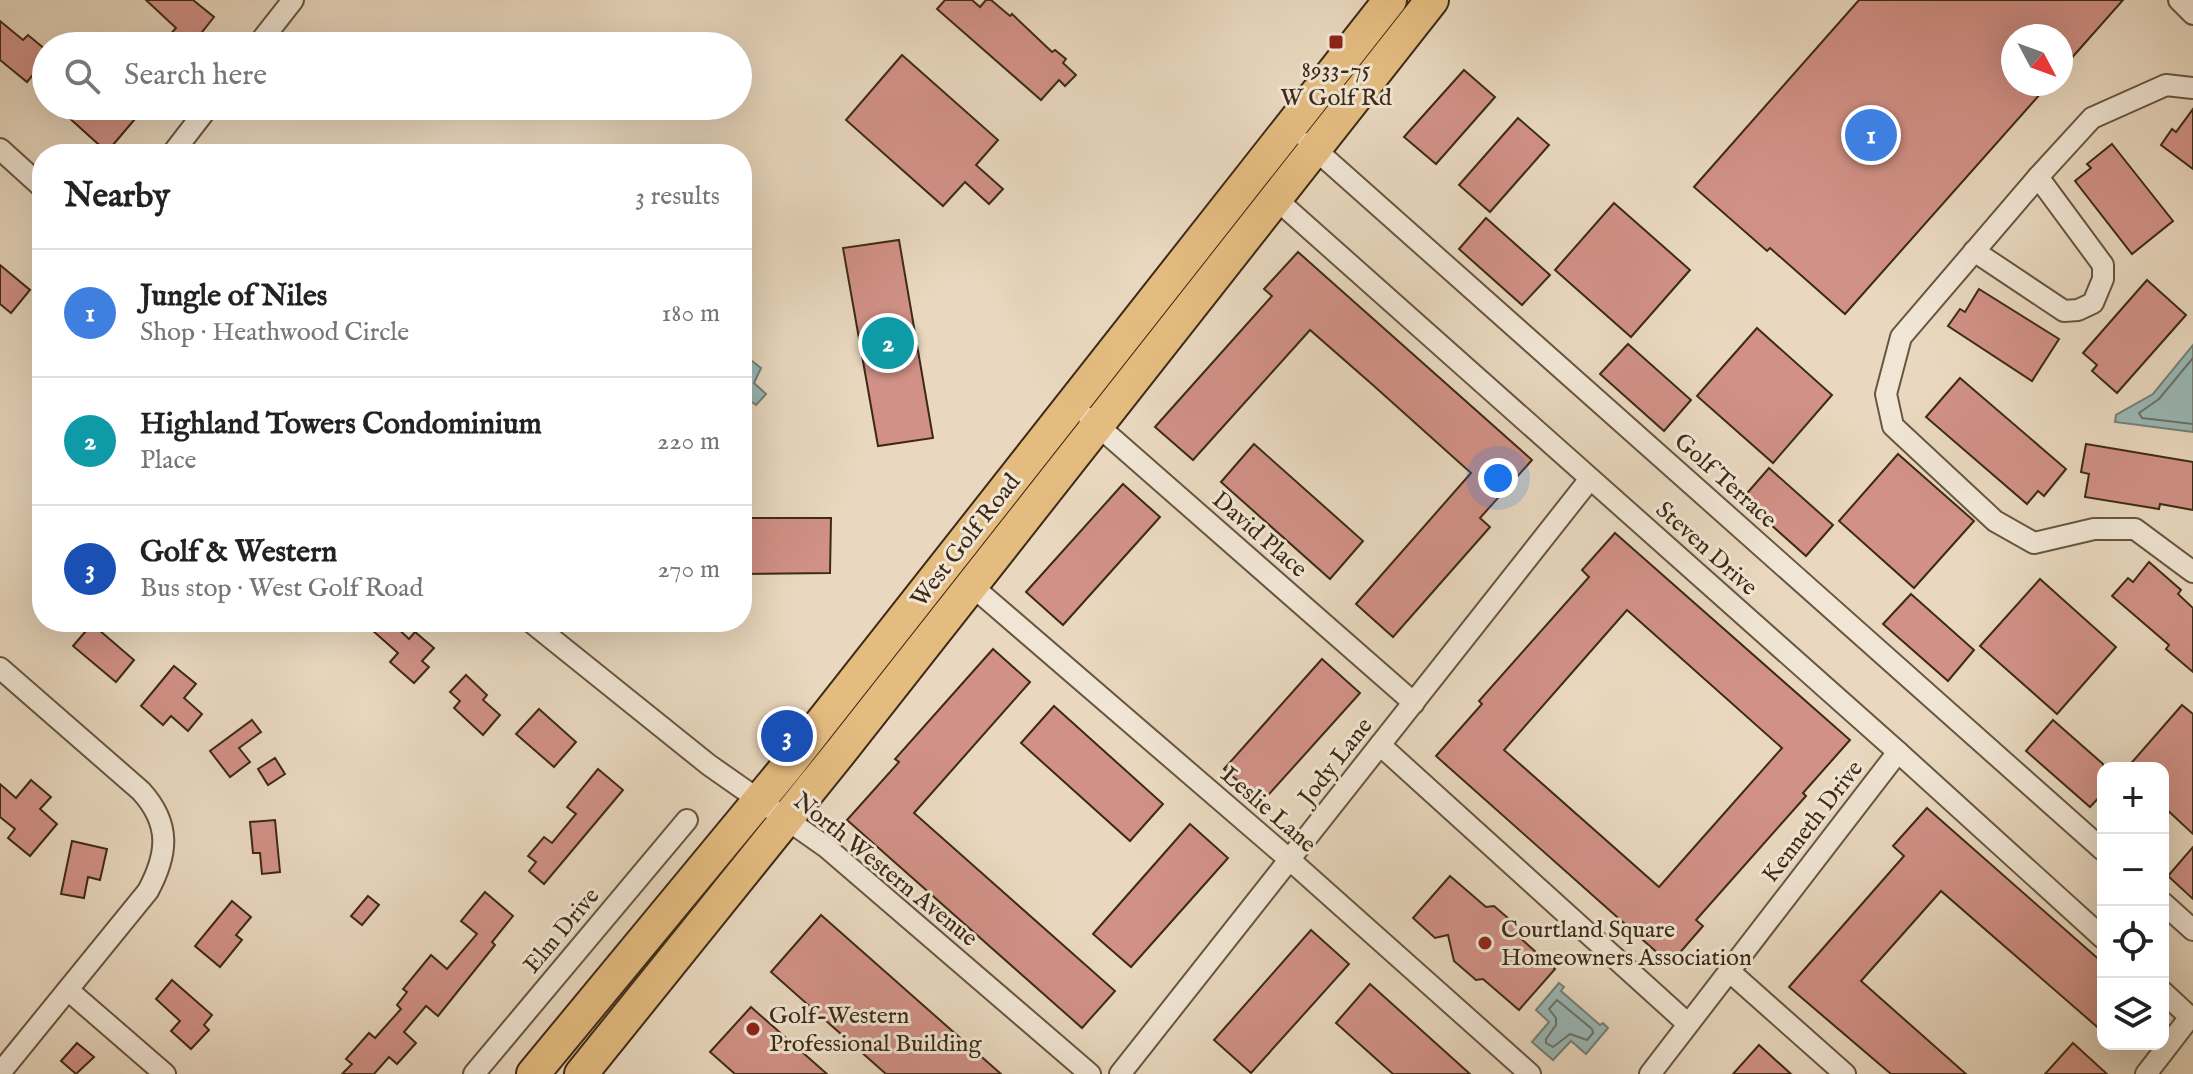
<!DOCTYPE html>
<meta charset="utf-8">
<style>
:root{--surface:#fff;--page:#f6f6f6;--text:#222;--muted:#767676;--line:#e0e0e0;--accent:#8f2418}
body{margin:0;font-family:"IM FELL English",serif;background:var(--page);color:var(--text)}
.controls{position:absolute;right:24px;bottom:24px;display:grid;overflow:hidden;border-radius:16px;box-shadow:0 8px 32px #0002}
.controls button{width:72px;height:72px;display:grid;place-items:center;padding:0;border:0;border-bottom:2px solid var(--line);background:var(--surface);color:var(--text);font:40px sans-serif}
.compass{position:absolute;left:2001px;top:24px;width:72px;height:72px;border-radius:50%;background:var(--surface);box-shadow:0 8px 32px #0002;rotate:131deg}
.you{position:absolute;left:1498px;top:478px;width:28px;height:28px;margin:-20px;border:6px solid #fff;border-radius:50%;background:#1a73e8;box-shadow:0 0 0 12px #1a73e833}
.badge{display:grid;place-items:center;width:52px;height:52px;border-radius:50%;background:var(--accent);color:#fff;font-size:26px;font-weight:700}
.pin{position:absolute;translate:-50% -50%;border:4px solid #fff;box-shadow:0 2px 8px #0006}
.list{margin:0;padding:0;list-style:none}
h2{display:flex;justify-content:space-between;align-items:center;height:104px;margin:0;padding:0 32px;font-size:34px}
h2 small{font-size:26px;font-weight:400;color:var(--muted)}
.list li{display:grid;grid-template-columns:52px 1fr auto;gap:24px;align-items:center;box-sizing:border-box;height:128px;padding:0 32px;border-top:2px solid var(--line)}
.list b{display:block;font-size:30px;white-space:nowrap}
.list p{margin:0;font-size:26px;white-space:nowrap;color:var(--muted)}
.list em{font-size:26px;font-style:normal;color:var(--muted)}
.icon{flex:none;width:44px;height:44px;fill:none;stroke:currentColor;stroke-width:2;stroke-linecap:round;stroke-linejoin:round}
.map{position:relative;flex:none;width:2193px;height:1074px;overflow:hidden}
.search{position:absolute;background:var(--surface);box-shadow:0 8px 32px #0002;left:32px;top:32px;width:720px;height:88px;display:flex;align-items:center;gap:20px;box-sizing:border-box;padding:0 28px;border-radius:44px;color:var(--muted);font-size:30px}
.panel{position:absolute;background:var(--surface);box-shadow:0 8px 32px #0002;left:32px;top:144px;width:720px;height:488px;border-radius:32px}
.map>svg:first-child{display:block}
.water{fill:#99b9b8;stroke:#748077;stroke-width:2}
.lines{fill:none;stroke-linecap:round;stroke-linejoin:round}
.shore{stroke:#6a7267;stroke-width:2}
.building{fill:#d19186;stroke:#3c2a16;stroke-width:2;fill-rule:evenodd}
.street-casing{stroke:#675640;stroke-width:24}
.primary-casing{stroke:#3c2a16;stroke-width:36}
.street{stroke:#f1e6d5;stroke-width:20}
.primary{stroke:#e4bc80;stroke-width:32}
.poi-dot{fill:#8f2418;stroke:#f1e6d5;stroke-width:3}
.labels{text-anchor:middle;stroke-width:6;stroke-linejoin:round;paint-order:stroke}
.poi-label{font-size:24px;fill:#3c2a16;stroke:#f1e6d5;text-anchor:start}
.street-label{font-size:24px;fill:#3c2a16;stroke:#f1e6d5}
</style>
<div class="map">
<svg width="2193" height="1074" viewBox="0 0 2193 1074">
<rect width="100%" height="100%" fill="#e9d8bf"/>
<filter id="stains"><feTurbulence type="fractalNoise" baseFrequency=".0025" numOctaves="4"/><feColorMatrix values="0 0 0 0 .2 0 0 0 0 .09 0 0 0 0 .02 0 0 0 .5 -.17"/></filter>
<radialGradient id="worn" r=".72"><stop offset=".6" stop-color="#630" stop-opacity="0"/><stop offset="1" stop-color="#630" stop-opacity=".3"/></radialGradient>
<g class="water">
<polygon points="2193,345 2193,432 2115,422 2116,415 2153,394"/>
<polygon points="748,358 761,368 754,383 766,394 756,405 742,395 742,361"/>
<polygon points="1559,983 1564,987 1561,991 1600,1025 1603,1023 1608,1028 1586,1054 1571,1041 1553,1060 1532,1042 1549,1022 1536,1010"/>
</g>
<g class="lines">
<g class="shore">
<polyline points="2193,358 2159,399 2139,413 2142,418 2193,424"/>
<polygon points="1557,1000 1592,1029 1593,1033 1587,1040 1570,1034 1553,1047 1546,1043 1546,1039 1556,1025 1556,1018 1549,1009"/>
</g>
</g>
<g class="building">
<polygon points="146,0 193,0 214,17 191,46 160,46 176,28"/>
<polygon points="945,0 972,0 980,7 986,0 991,0 1010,16 1012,14 1052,52 1055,50 1066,59 1063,63 1076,75 1065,86 1059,80 1041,100 937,9"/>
<polygon points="1859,0 2123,0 2061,70 2061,36 2013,36 2013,84 2049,84 1845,314 1770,248 1767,251 1694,187"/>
<polygon points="0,21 23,40 28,35 46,50 46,59 27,82 0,60"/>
<polygon points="902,55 998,140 976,165 1003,189 989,204 965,182 943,206 846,120"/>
<polygon points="1464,70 1495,97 1436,164 1404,137"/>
<polygon points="56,106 146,106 107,152"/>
<polygon points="2193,109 2193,169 2161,145 2172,129 2176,132"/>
<polygon points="1518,118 1549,145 1490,212 1459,185"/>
<polygon points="2112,144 2173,221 2132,254 2075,181 2091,168 2087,164"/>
<polygon points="1614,203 1690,270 1631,337 1555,270"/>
<polygon points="1486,218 1550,275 1522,305 1459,249"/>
<polygon points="899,240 933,438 878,446 843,248"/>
<polygon points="1298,252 1532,460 1480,518 1490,527 1393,637 1356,604 1471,473 1374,386 1310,330 1193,460 1155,427 1272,296 1264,289"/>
<polygon points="0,265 30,290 11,313 0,304"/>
<polygon points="2147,280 2186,315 2117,393 2092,371 2097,365 2083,353"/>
<polygon points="1979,289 2059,339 2032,381 1948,326 1960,309 1965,312"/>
<polygon points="1757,328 1832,395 1773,463 1697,396"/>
<polygon points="1628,344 1691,400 1664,431 1600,374"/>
<polygon points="1960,378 2066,469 2044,496 2038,491 2027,504 1926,417"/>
<polygon points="1254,444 1363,541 1330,579 1221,482"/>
<polygon points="2086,444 2193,462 2193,510 2160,504 2159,509 2085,497 2089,474 2081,472"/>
<polygon points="1898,454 1974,521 1914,588 1839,521"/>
<polygon points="1769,468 1833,525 1806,556 1742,499"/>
<polygon points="1123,484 1160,517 1063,625 1026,592"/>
<polygon points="742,518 831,518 830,573 742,574"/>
<path d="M1615,533l235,207 -47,53 3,3 -110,124 7,6 -33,38 -234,-208 46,-52 -3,-3 110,-124 -7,-7zM1627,610l155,138 -123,139 -155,-137z"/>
<polygon points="2149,562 2181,590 2178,594 2193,608 2193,672 2166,649 2169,645 2112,596 2128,578 2133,582"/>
<polygon points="2040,579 2116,647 2057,714 1980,646"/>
<polygon points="1911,594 1974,650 1948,681 1883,624"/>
<polygon points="363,622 391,622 409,639 415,632 434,648 422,661 429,667 414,683 390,662 398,653"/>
<polygon points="92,624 134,660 116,682 73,646"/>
<polygon points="993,649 1030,682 914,813 1115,991 1082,1028 847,820 899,762 895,759"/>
<polygon points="1322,659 1360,693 1262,802 1224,769"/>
<polygon points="174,666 196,684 184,698 202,714 188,731 171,716 163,725 141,706"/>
<polygon points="466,675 487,695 483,700 500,715 483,735 454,708 460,701 450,692"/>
<polygon points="2182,705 2193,714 2193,834 2163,806 2163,768 2127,768"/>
<polygon points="1054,706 1163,804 1130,841 1021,743"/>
<polygon points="539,709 576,742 554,767 516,734"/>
<polygon points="252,720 261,732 239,748 250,762 230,777 210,751"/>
<polygon points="2053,720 2103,764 2103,793 2090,807 2026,751"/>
<polygon points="275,758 285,774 268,785 258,769"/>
<polygon points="598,769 623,790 544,884 529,871 536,862 528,856 544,837 552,843 576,814 567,807"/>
<polygon points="31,780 51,797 40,809 57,824 30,856 8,838 15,829 0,817 0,784 16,798"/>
<polygon points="1927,808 2103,963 2103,1032 1941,891 1861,981 1966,1074 1891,1074 1789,987 1904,856 1893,846"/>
<polygon points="275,820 280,872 262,874 260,853 253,853 250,822"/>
<polygon points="1190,824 1228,858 1131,967 1093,934"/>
<polygon points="72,841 107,849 100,880 88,877 84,898 61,894"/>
<polygon points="2193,847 2193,899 2168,876"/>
<polygon points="1450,876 1486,907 1494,906 1516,925 1519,937 1555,969 1519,1010 1483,979 1476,980 1454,961 1448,935 1435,938 1413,918"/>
<polygon points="485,892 513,916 492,942 495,945 438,1016 426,1006 404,1032 416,1043 397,1064 389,1057 374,1074 342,1074 352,1064 346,1059 369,1033 375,1038 401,1009 397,1005 407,992 403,989 431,955 447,969 477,934 461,921"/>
<polygon points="368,896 379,905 362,925 351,916"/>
<polygon points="232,901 251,917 236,935 242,940 220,967 195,946"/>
<polygon points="821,915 1001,1074 886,1074 771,972"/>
<polygon points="1311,930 1349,964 1251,1073 1214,1040"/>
<polygon points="172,980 212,1015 204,1025 209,1030 191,1049 171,1031 180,1021 156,999"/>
<polygon points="1370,984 1470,1074 1393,1074 1336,1023"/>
<polygon points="751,1007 827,1074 735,1074 710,1052"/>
<polygon points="77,1043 94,1057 76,1074 61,1061"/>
<polygon points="2073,1043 2107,1074 2045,1074"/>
<polygon points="1759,1045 1791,1074 1733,1074"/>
</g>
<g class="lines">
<g class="street-casing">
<g id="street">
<polyline points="2179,0 2193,14"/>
<polyline points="257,46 293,0"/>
<polyline points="2193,88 2166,85 2092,118 2038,177 1901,337 1886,394 1893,426 1995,521 2034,543 2094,529 2135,529 2193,572"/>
<polyline points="1308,143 2103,850"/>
<polyline points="0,149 42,187"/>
<polyline points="172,154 209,106"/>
<polyline points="1276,199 1898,752 2103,938"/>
<polyline points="1974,251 2064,311 2078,310 2093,303 2103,279 2103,265 2038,177"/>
<polyline points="1089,418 1414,703"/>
<polyline points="972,586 1290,860 1530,1074"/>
<polyline points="531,622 709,765 826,847 1090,1074"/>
<path d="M0,668l141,123c30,33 27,63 7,100l-148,182"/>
<polyline points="1380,745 1688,1024"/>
<polyline points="2163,903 2193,930"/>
<polyline points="1729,971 1845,1074"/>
<polyline points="68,990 165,1074"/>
<polyline points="474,1074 687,820"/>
<polyline points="1120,1074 1590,479"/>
<polyline points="1650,1074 1898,752"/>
<polyline points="2146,1074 2190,1017 2163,992"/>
</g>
</g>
<g class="primary-casing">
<g id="primary">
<polyline points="533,1074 785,769 1390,0"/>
<polyline points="581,1074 842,750 1432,0"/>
</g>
</g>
<use href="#street" class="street"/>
<use href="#primary" class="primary"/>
</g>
<g class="poi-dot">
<rect x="1328" y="34" width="16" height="16" rx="4"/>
<circle cx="1485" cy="943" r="8"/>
<circle cx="753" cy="1029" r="8"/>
</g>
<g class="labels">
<g class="poi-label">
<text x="1336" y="77" text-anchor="middle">8933-75<tspan x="1336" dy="28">W Golf Rd</tspan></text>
<text x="1501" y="937">Courtland Square<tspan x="1501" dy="28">Homeowners Association</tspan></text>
<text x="769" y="1023">Golf-Western<tspan x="769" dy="28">Professional Building</tspan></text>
</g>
<g class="street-label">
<text transform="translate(1726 480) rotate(42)" y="8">Golf Terrace</text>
<text transform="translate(1260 534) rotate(41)" y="8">David Place</text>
<text transform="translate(965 540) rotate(-52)" y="8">West Golf Road</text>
<text transform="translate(1707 548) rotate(42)" y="8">Steven Drive</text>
<text transform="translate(1335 761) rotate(-52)" y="8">Jody Lane</text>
<text transform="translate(1269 809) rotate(41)" y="8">Leslie Lane</text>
<text transform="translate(1812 821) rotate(-52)" y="8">Kenneth Drive</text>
<text transform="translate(886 869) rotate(39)" y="8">North Western Avenue</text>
<text transform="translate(561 930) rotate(-50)" y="8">Elm Drive</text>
</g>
</g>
<rect width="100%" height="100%" filter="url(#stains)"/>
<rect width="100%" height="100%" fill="url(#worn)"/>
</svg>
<div class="controls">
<button>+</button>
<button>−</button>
<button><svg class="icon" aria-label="locate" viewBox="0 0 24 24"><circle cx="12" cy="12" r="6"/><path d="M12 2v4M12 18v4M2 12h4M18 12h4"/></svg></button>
<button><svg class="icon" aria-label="layers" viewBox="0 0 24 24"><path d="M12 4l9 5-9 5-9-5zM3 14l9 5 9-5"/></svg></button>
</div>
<svg class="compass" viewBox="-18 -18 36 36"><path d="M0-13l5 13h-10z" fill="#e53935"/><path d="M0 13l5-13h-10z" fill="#767676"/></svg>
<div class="you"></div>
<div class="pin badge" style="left:1871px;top:135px;background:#3f7fe0">1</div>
<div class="pin badge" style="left:888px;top:343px;background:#0f9aa8">2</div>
<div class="pin badge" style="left:787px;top:736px;background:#1a4fb4">3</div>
<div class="search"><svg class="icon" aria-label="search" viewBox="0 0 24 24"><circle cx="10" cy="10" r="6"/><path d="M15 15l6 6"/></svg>Search here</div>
<section class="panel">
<h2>Nearby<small>3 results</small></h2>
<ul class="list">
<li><span class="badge" style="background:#3f7fe0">1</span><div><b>Jungle of Niles</b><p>Shop · Heathwood Circle</p></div><em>180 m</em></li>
<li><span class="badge" style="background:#0f9aa8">2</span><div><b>Highland Towers Condominium</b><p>Place</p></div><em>220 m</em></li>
<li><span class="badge" style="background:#1a4fb4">3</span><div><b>Golf &amp; Western</b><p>Bus stop · West Golf Road</p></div><em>270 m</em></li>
</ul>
</section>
</div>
